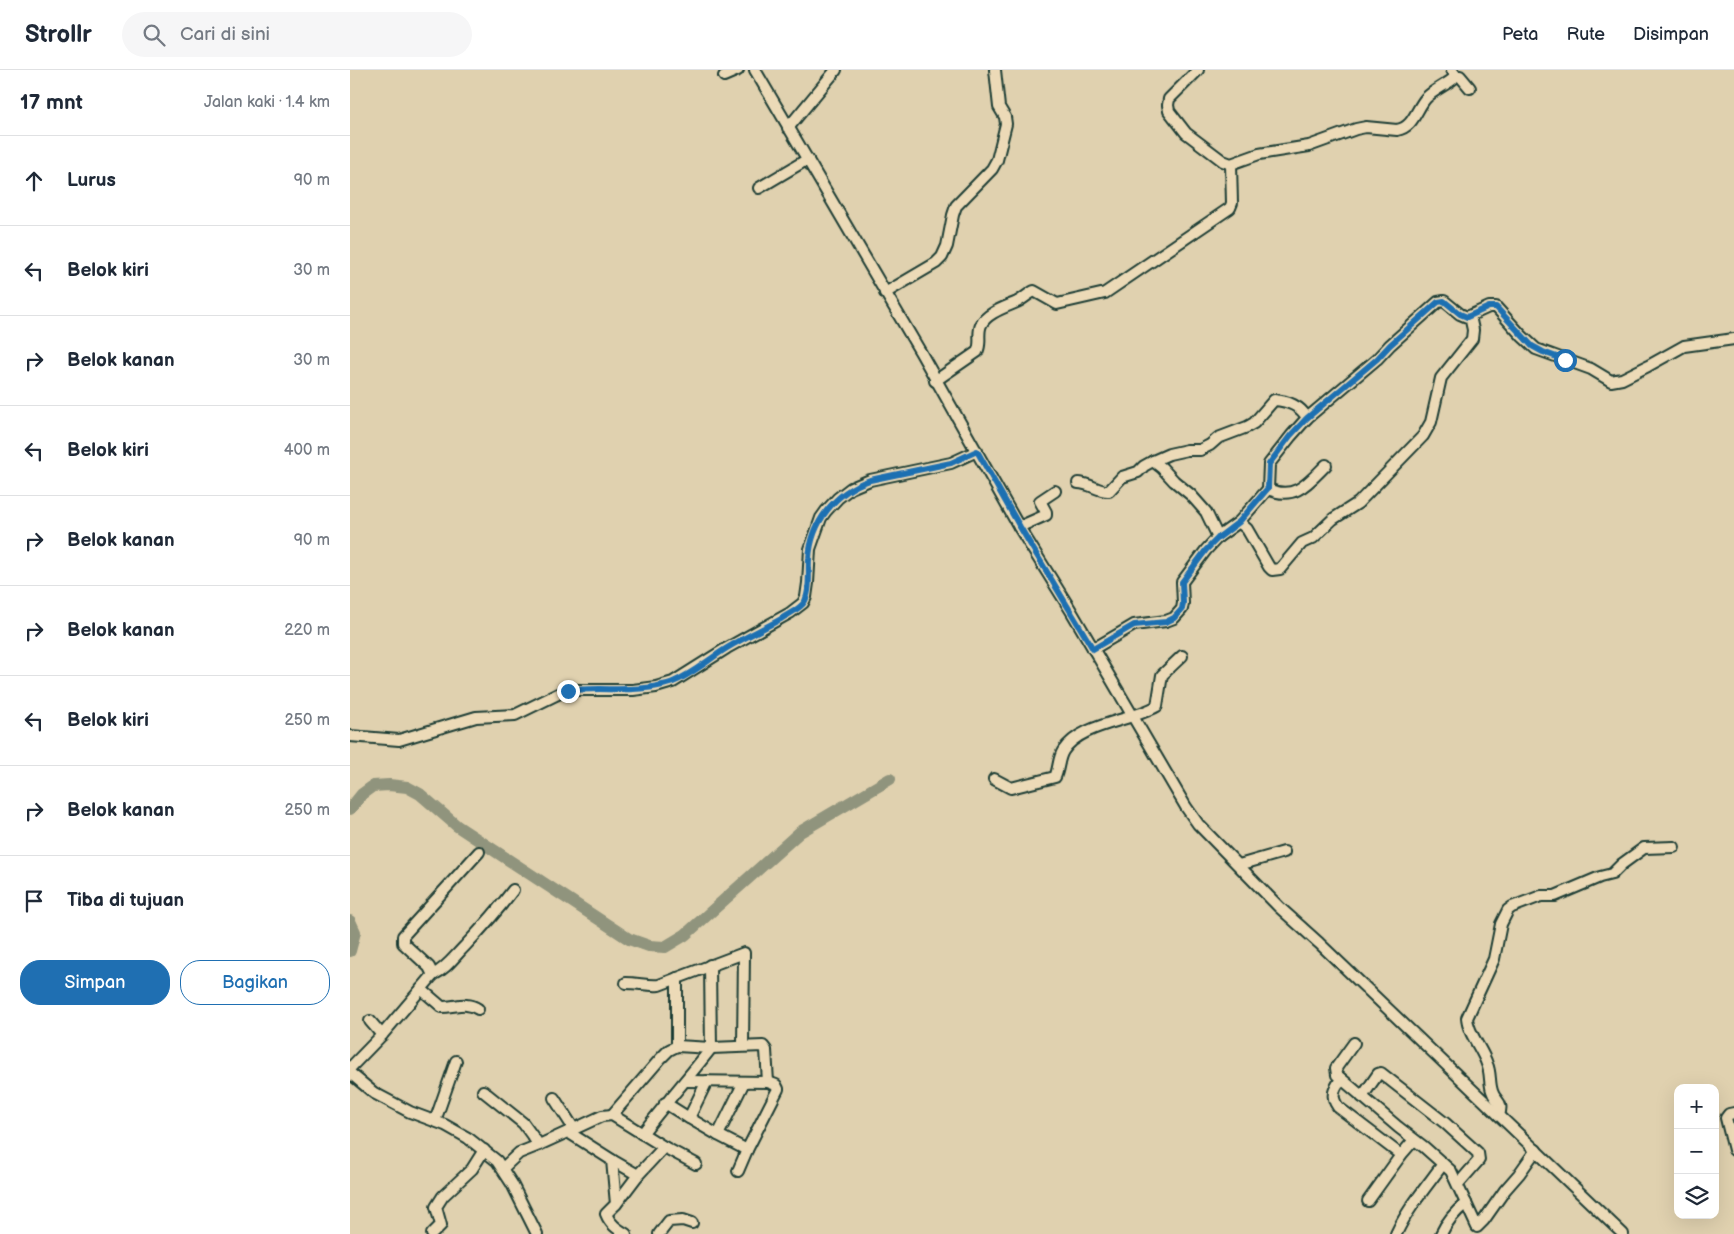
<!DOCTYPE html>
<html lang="id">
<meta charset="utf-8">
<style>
:root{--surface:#fff;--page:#f6f6f7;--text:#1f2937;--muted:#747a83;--line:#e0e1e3;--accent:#1f6fb2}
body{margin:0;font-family:"Balsamiq Sans",sans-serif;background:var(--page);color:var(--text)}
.controls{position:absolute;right:15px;bottom:15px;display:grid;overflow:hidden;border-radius:10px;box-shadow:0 5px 20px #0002}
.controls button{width:45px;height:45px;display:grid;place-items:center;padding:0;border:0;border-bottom:1px solid var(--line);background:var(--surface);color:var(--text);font:25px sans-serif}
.stop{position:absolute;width:15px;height:15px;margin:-11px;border:4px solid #1f6fb2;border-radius:50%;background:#fff}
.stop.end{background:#1f6fb2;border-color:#fff;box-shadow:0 1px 5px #0008}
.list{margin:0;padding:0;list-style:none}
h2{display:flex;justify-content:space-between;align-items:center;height:65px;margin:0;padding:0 20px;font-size:21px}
h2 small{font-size:16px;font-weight:400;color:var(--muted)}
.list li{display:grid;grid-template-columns:32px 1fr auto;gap:15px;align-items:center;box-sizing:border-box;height:90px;padding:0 20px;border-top:1px solid var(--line)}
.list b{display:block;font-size:19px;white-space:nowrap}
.list em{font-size:16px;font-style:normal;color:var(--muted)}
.actions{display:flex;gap:10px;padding:15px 20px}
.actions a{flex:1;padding:11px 0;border:1px solid var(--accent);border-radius:20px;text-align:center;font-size:18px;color:var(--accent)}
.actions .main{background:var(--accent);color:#fff}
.icon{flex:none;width:28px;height:28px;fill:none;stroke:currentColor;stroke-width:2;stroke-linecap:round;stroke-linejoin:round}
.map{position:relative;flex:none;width:1384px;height:1164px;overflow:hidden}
header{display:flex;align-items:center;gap:30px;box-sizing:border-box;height:70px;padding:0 25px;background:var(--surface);border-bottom:1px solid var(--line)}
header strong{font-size:24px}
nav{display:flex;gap:28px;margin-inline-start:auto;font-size:18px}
.search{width:350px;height:45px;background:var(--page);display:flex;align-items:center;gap:12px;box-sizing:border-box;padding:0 18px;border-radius:28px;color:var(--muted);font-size:19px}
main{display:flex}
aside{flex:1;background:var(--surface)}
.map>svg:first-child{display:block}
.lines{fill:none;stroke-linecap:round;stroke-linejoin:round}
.river{stroke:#90947d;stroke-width:12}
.minor-casing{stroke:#1f3d34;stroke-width:14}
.minor{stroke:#ecdab7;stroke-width:10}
.route{stroke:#1f6fb2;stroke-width:6}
</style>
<header>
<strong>Strollr</strong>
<div class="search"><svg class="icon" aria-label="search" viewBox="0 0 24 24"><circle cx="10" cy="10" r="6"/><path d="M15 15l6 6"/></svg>Cari di sini</div>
<nav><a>Peta</a><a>Rute</a><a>Disimpan</a></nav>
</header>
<main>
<aside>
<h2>17 mnt<small>Jalan kaki · 1.4 km</small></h2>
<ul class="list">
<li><svg class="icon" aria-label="ahead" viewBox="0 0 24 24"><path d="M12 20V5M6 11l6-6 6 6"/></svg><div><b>Lurus</b></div><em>90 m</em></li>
<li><svg class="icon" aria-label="left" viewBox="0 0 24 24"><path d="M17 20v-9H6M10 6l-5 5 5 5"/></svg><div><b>Belok kiri</b></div><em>30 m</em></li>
<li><svg class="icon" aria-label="right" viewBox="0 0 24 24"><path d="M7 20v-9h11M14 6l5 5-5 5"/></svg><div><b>Belok kanan</b></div><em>30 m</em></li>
<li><svg class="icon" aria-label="left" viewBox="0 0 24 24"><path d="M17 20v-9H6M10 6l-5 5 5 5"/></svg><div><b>Belok kiri</b></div><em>400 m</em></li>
<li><svg class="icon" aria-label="right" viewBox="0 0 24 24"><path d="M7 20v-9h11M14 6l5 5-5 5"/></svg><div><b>Belok kanan</b></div><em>90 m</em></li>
<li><svg class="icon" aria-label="right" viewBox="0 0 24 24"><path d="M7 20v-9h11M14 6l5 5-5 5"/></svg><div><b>Belok kanan</b></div><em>220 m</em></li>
<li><svg class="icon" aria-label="left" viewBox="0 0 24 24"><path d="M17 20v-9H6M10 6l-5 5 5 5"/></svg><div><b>Belok kiri</b></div><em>250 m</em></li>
<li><svg class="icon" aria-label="right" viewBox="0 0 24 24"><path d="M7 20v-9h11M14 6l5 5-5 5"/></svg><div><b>Belok kanan</b></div><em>250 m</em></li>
<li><svg class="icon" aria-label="arrive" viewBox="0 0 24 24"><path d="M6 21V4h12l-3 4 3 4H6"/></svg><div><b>Tiba di tujuan</b></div></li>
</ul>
<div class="actions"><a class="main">Simpan</a><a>Bagikan</a></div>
</aside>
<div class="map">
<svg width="1384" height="1164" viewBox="0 0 1384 1164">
<rect width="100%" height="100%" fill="#e0d1af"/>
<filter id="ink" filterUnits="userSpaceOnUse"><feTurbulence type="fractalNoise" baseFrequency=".02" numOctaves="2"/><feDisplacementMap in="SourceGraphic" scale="10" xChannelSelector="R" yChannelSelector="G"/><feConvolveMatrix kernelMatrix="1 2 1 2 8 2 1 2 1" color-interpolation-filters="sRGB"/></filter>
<g filter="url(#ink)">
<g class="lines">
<g class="river">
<polyline points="0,739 12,724 23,716 39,715 57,717 70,724 107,756 279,869 299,876 315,877 335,865 450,762 540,709"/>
<polyline points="0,851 5,862 0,881"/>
</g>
<g class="minor-casing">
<g id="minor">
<polyline points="405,0 571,283 669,457 720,539 836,737 848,754 929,837 969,873 1273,1164"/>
<path d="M848,0l-29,29 -1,6 1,6 17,22 37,28 8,3 28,-10 50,-8 47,-17 10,-2 31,3c17,-3 19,-21 29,-32 8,-8 18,-12 27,-19l2,-4 -3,-5"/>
<polyline points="374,6 388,0"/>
<polyline points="1110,6 1120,18"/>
<polyline points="438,58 486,0"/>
<polyline points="409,118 458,89"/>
<polyline points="535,223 586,193 592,187 597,176 603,145 606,136 642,99 647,90 656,54 655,47 649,37 645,0"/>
<path d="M585,311l42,-29c5,-8 0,-18 4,-27 5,-12 25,-18 36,-23 6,-3 11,-8 17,-11l23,13 48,-11 125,-85 2,-5 -1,-39"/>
<path d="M728,413c12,0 21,9 31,8l13,-14 16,-5 6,-6 9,-5"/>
<path d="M918,419c27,12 40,-6 58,-24"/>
<polyline points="889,452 897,459 919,497 922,500 930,499 952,473 963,468 983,449 1008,433 1073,366 1081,352 1091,308 1122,269 1123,260 1120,246"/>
<polyline points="669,457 696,445 696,442 690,431 705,421"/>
<path d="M868,467l-12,-25 -15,-17 -17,-14 -12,-13 -9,-7 16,-7 18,-4h13l10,-5 8,-7 29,-11 7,-4 20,-23c13,1 27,6 33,18"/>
<polyline points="743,579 784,555 816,551 824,548 832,539 833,533 832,512 856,480 868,467 889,452 918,419 919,394 941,366 957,348 1027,289 1040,275 1088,232 1094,231 1110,244 1117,247 1139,237 1146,237 1172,266 1186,279 1241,299 1261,311 1272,309 1298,296 1334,276 1384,269"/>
<polyline points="0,666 49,670 126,647 165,645 212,622 223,620 283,620 306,617 323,612 377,578 440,543 453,533 456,527 458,513 460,479 471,448 476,441 488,428 501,418 520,410 601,393 627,381"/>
<path d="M644,709l17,9 44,-11c4,-8 3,-18 8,-26 18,-28 67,-29 94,-45l5,-31 20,-19"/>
<polyline points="889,795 934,782"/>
<path d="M83,905c14,-7 21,-18 32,-29 17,-18 33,-36 48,-56"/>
<path d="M276,913c12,0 22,3 33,2l85,-32 -1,93"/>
<path d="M71,919l21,18c13,0 25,-6 36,2"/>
<polyline points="20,951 32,965"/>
<polyline points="1004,973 986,998 987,1005 1048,1057 1074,1077 1101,1101 1127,1157 1134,1150 1155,1120 1169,1104 1186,1080"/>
<polyline points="327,976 361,978 413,976 416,980 418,1012 336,1011"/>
<polyline points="0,998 32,965 83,905 79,897 53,873 53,866 129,782"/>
<polyline points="0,1003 24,1023 60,1042 95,1055 118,1068 147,1091 162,1114 187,1164"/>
<path d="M991,1009c-7,10 -11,17 -3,28l63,48"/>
<polyline points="133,1021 173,1053 189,1075 169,1083 153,1098"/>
<polyline points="1012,1027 1028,1004 1031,1003 1095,1053 1128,1083 1129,1090 1108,1114"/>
<polyline points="315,1033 339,1048 357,1011"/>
<polyline points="1384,1043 1379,1044 1376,1048 1384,1080"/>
<polyline points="262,1045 311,988 319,980 327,976 327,908"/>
<path d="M1149,1045c5,-14 -4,-13 -7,-24 -3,-9 -1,-18 -5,-27 -5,-16 -19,-30 -20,-46l27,-59 7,-35 7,-14 4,-3 29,-11h14l45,-19 12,-3 10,-10 22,-16 30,-1"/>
<polyline points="339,1048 368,1065 394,1012"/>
<polyline points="85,1051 106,991"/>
<polyline points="224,1059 252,1046 262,1045 314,1077 288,1105 262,1090"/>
<path d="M218,1062l44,28 4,44 -10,10c4,10 11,15 20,20"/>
<path d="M292,1064c22,-29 45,-55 67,-83l2,-3 -1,-83"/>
<polyline points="368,1065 397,1080 428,1019 426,1015 418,1012"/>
<polyline points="189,1075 224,1059 204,1028"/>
<polyline points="314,1077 346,1094"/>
<polyline points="388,1101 397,1080"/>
<polyline points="1018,1131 1051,1085 1064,1070"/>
<polyline points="266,1134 288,1105"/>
<polyline points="82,1164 91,1155 86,1137 93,1126 122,1099 134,1080"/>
<polyline points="309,1164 319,1151 333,1150 342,1153"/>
<path d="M1046,1164c12,-26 30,-47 47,-70"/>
<path d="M1091,1164c6,-13 14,-22 25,-31"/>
</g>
</g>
<use href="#minor" class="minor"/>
</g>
</g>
<g class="lines" filter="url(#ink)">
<path class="route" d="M218,621c29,-5 59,2 90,-5 5,-1 10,-2 15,-4 20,-8 36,-23 54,-34 18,-11 36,-19 54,-29 7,-5 20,-10 24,-18 6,-12 3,-29 4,-42 2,-37 26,-67 61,-79l81,-17 26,-12 43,76 73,122 41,-24 32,-3 8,-4 8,-9 1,-6 -1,-21 24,-32 12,-12 21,-16 29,-34 1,-24 21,-28 17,-18 70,-59 13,-14 48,-43 6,-1 16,13 7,3 22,-10h7l36,39 11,6 22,8"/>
</g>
</svg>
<div class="controls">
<button>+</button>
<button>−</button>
<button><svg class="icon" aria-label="layers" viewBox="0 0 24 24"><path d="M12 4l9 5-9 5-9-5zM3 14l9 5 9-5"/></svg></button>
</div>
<div class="stop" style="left:1215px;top:290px"></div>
<div class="stop end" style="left:218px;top:621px"></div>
</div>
</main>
